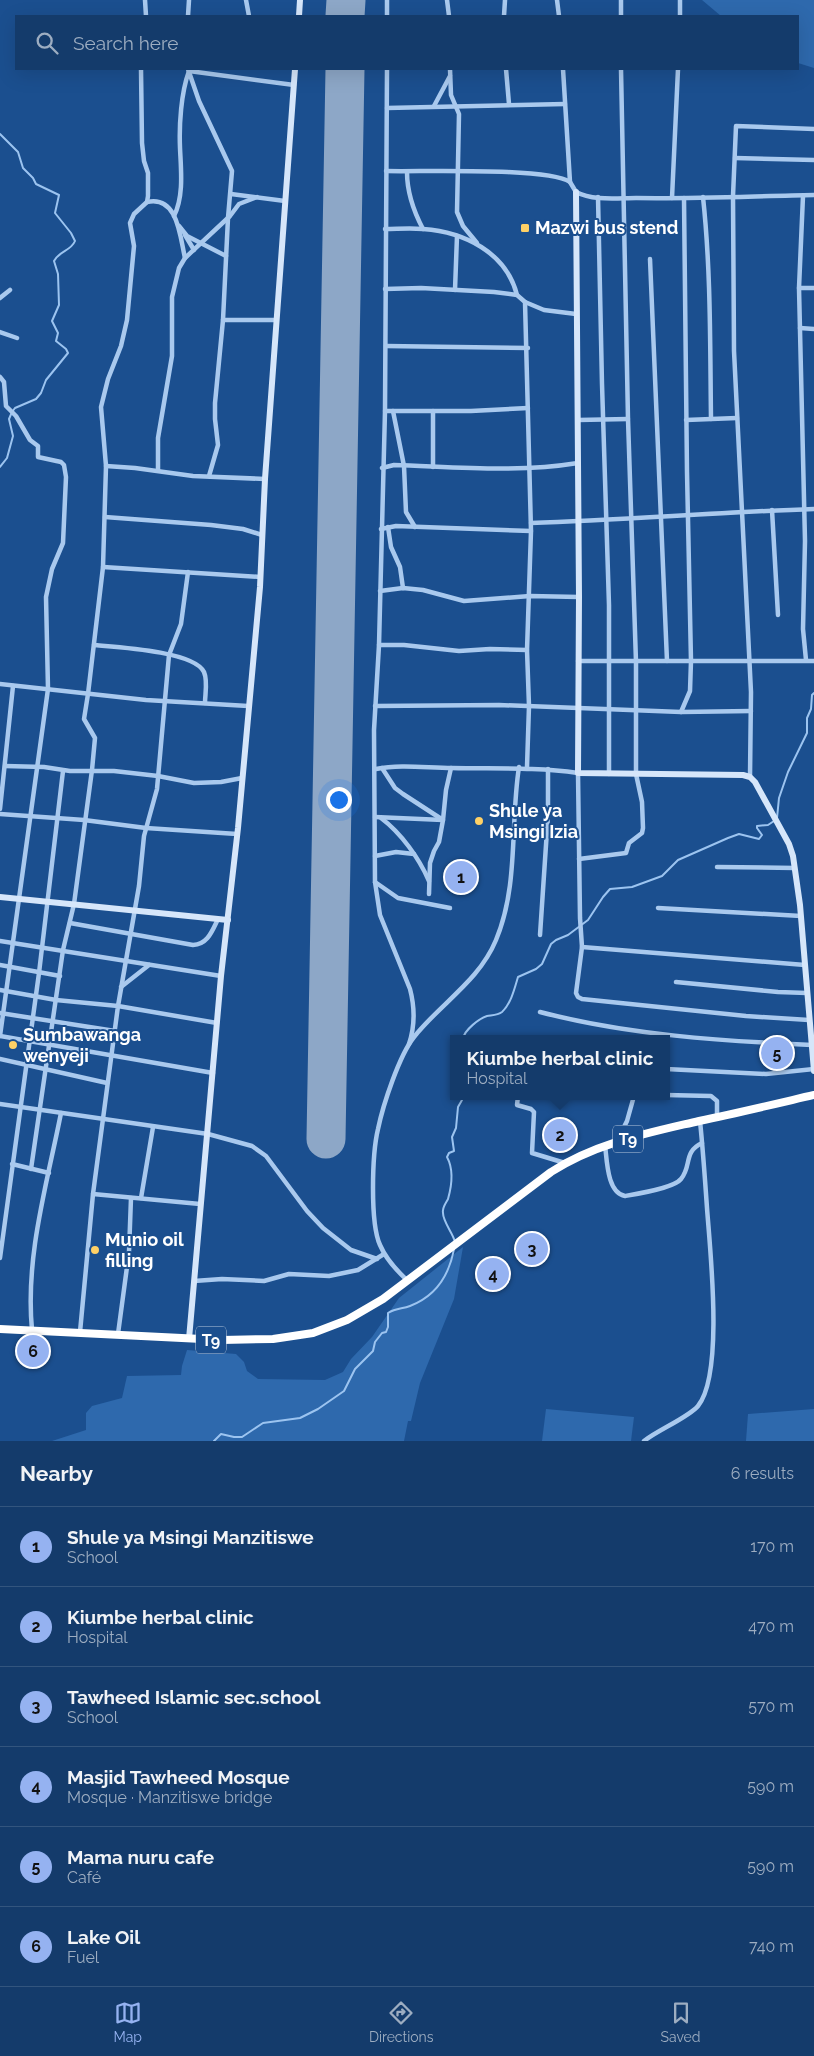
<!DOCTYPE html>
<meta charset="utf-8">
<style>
:root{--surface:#143b6b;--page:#1d4271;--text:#f1f3f6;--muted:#9dadc1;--line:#33557e;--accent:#95b2f1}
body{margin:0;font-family:Raleway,sans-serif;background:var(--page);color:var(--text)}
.you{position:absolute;left:338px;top:799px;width:18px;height:18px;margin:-12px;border:4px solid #fff;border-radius:50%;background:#1a73e8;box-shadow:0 0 0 8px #1a73e833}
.badge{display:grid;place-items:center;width:32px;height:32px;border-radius:50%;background:var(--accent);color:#111;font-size:16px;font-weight:700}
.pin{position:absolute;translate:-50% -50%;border:2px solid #fff;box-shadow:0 1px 5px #0006}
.popup{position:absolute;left:450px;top:1035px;width:220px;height:65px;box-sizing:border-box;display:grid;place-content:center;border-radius:0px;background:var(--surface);filter:drop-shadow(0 1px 4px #0005);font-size:16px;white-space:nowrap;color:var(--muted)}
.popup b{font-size:19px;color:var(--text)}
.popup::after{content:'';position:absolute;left:50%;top:100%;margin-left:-10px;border:10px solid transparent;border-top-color:var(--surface)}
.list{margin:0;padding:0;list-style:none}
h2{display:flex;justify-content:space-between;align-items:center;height:65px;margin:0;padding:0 20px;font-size:21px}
h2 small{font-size:16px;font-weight:400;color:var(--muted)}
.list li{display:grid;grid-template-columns:32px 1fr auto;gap:15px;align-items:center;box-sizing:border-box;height:80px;padding:0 20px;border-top:1px solid var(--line)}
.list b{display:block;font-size:19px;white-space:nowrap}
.list p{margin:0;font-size:16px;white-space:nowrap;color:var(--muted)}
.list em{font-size:16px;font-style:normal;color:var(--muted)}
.icon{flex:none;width:28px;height:28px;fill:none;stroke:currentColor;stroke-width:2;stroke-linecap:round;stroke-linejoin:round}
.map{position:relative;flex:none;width:814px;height:1441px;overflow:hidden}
.search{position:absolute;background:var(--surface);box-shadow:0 5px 20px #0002;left:15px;right:15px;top:15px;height:55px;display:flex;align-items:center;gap:12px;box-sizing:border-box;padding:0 18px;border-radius:0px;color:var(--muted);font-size:19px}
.sheet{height:545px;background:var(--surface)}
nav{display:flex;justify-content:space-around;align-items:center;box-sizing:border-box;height:70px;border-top:1px solid var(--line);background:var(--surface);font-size:14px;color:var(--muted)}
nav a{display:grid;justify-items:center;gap:2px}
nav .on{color:var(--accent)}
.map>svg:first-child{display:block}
.green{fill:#2e69ad}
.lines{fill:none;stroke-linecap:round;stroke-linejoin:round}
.stream{stroke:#9cc4f0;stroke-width:2}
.runway{stroke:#8da7c7;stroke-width:39}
.street{stroke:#a9c9ee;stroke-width:4.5}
.secondary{stroke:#d6e6fa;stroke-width:6}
.highway{stroke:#fff;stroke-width:8}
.poi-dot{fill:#ffd166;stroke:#1b4f8f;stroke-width:2}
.labels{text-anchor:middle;stroke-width:4;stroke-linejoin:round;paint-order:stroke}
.shield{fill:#1b4f8f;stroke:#bbcadd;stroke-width:1}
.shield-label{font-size:16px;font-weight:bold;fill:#fff}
.poi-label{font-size:18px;font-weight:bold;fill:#fff;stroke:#1b4f8f;text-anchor:start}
</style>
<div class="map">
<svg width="814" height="1441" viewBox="0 0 814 1441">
<rect width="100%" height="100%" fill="#1b4f8f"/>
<g class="green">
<polygon points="702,0 814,0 814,68 798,63 798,16 721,16"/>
<polygon points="463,1247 454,1299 420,1383 411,1421 408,1421 404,1441 52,1441 86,1430 86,1413 92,1406 122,1398 127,1376 181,1375 182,1366 187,1350 236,1354 244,1362 247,1371 258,1379 325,1380 343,1372 351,1359 372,1337 399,1298"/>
<polygon points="546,1409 634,1417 631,1441 542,1441"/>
<polygon points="814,1409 814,1441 746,1441 748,1414"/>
</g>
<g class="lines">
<g class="stream">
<path d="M0,134l18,18 5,16 10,10 3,6 23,11 -4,18 16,20 4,8c-4,10 -16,10 -21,20l4,13 1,31 -7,16 6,12 -2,8 10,8 2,4 -22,27 -5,13 -5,6 -21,9 -3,4 -3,7 4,17 -6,22 -7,9"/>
<polyline points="777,818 779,798 788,772 807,733 807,718 811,709 812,695 814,693"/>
<path d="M463,1039c1,-9 17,-21 24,-23 6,-1 11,-1 15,-4 9,-8 13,-25 16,-35l18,-8 6,-5 9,-20 5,-4 12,-5 20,-15 15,-23 7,-8 22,-2 30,-11 16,-16 50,-22 11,-4 20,5 3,-4 -5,-7v-2l11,-1 6,-4"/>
<path d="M455,1242c-2,-9 -12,-20 -12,-29 -1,-6 3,-10 5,-14 4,-14 6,-29 -1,-42l2,-4 5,-2 -2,-14 4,-9 2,-21 4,-7 -1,-4"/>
<path d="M214,1441l7,-7 13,3h8l21,-14 37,-5 18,-9 26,-18 11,-22 18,-18 2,-9 7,-9 4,-1 2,-5v-14c8,-5 14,-4 22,-7 26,-10 39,-30 44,-57"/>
</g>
<g class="runway">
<polyline points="345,16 346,0"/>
<polyline points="326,1139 345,69"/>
</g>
<g class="street">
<polyline points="145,0 146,16"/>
<polyline points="246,0 249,16"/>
<polyline points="387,0 387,16"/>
<polyline points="447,0 449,16"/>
<polyline points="557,0 559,16"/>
<polyline points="621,0 621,16"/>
<polyline points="188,16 189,0"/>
<polyline points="504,16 505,0"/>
<polyline points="680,16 680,0"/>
<polyline points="188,69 199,101 232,171 228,218 223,320 215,403 215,419 218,445 209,476"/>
<path d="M387,69l-2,342 -6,234 -5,85 1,152 5,33 30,74c5,19 5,37 -1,55"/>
<polyline points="450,69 451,95 459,114 457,212 463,226 477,243"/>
<polyline points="506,69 509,104"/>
<polyline points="563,69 570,182"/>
<polyline points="434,106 450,76"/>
<polyline points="387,108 565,104"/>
<polyline points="735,158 814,160"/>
<path d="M386,171c34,1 162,-4 184,11l6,10c17,9 41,6 60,6 60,1 119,-2 178,-3"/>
<path d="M407,172c0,19 7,40 16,57"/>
<polyline points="231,194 285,201"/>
<polyline points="803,196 799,288 805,541 803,629 806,660"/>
<polyline points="598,197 602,384 609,605 609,774"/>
<path d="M703,197c8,74 7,149 8,222"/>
<polyline points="672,198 678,69"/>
<path d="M147,202c31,-7 33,35 38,56"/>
<path d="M174,216c10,-20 7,-46 6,-68 -1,-23 1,-55 9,-77l105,14"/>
<polyline points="179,226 187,236 226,256"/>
<path d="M385,229c12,0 25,-1 38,0 41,3 83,23 94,66"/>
<polyline points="185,235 194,250"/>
<polyline points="650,259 667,661"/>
<polyline points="799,288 814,288"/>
<polyline points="385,289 421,288 494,292 517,295 525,302 531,531 527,650 529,706 527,767"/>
<polyline points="455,290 457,236"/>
<polyline points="0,298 10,290"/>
<polyline points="525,302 544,310 576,314"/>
<polyline points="223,320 276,320"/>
<polyline points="800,328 814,329"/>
<polyline points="0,332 17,338"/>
<polyline points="386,346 528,348"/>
<polyline points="0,377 4,382 6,406 16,416 30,440 38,446 38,457 61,462 64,465 66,477 63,543 52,569 46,597 48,689 0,1036"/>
<polyline points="385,411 471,411 528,408"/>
<polyline points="393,411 404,466 406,512 415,527"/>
<polyline points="433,411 433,467"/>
<polyline points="578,420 628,419"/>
<polyline points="686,420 737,418"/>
<polyline points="106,466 135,468 193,476 265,479"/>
<path d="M382,468l12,-3c62,2 122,8 184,-2"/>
<polyline points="158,470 158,438 172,356 172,297 179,268 185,258 230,216 239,204 257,197"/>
<polyline points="772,510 778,615"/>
<polyline points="105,517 211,525 243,529 262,535"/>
<path d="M531,523c94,-3 189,-11 283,-14"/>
<polyline points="388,527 391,547 400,567 403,588"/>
<polyline points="381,529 396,526 531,531"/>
<polyline points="103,567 260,577"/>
<polyline points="188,572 181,624 169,655 157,789 144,836 139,886 118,1006 217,1023"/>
<polyline points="380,591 403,588 423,590 464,601 530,596 579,597"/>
<path d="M94,645c22,2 100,6 110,27 4,9 1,22 1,31"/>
<polyline points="379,645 404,645 459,651 490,649 527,650"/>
<polyline points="578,661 814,661"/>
<polyline points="0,684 146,700 248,706"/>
<polyline points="375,706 499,705 681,712 751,711"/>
<polyline points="681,712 690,691 691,661 687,472 684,198"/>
<polyline points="5,766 44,767 70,771 114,771 158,776 194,783 221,782 242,778"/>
<polyline points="382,768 395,788 403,794 443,820 439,842 434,851 430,863 429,894"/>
<path d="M376,769c25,-5 51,-1 76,-1 43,1 83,-1 126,5l2,145 2,29 223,18"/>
<polyline points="750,777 751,692 734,351 733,196 736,126 814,129"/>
<polyline points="0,809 13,686"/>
<polyline points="0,814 84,820 146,828 237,834"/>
<polyline points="375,817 443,820 446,790 451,768"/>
<path d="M381,818c20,15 38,40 48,63"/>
<polyline points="375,856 396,852 414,854"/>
<polyline points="579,859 626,853 629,843 642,833 643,828 642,802 636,774 636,662 628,419 621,69"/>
<polyline points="717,867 795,868"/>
<polyline points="375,882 398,898 450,908"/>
<polyline points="658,908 801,916"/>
<path d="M70,923l123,22c15,-1 19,-14 25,-26"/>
<polyline points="540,935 548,815 548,769"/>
<polyline points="0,941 221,976"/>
<polyline points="582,947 576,993 578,997 582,999 746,1016 809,1020"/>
<polyline points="0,965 60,976"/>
<polyline points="676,982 778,992 807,993"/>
<polyline points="121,987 149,965"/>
<polyline points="0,990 56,1000 118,1006 93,1194 80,1332"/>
<path d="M540,1012c88,23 181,29 272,33"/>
<polyline points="0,1013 115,1031"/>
<polyline points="0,1036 213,1073"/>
<polyline points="0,1059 107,1083"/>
<polyline points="666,1069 766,1074 814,1069"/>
<polyline points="666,1095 711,1096 717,1101 717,1117"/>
<polyline points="518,1096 517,1105 531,1109 534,1112 532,1153 565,1163"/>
<polyline points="0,1104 208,1134 252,1146 266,1156 307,1211 323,1228 351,1250 377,1259"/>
<polyline points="617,1141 627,1121 634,1096"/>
<path d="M605,1145c2,15 2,48 20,51 12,-2 49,-8 56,-17 11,-13 2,-27 21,-36"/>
<polyline points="12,1164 49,1173"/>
<polyline points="31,1169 63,950 74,904 92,770 95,738 84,719 88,694 103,567 106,466 101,407 108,379 121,346 127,320 134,246 130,223 134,214 147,202 148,196 148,173 144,161 142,143 141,69"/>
<polyline points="93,1194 200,1204"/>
<polyline points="141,1198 153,1127"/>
<polyline points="0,1258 39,973 63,771"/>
<polyline points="194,1281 222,1279 264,1281 289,1274 329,1276 358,1270 384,1254"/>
<path d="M408,1281c-11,-10 -22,-22 -28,-36 -10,-22 -8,-91 -2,-116 5,-24 21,-73 36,-92 27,-34 65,-56 82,-97 23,-55 14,-116 23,-173"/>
<path d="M32,1330c-7,-73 15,-146 29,-217"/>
<polyline points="118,1334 129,1252 131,1198"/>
<path d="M644,1441c14,-11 45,-24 54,-35 26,-32 12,-156 9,-198 -2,-29 -4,-58 -7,-87"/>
</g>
<g class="secondary">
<polyline points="299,16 300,0"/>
<polyline points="576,192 579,597 578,773 743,775 750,777 755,782 789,844 793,856 800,905 814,1071"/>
<polyline points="0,897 228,920"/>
<polyline points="189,1339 221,976 238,828 260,587 265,479 295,69"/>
</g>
<path class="highway" d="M0,1329l222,11 51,-1 40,-6 34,-13 36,-21 168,-127c45,-29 97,-39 148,-51 38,-8 76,-17 115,-26"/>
</g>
<g class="poi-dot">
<rect x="520" y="223" width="10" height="10" rx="2.5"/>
<circle cx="479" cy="821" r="5"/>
<circle cx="13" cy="1045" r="5"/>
<circle cx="95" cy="1250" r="5"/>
</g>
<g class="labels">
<g class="shield">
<rect x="613" y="1125.5" width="30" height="27" rx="4"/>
<rect x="196" y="1326.5" width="30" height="27" rx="4"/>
</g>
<g class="shield-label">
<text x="628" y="1145">T9</text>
<text x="211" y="1346">T9</text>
</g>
<g class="poi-label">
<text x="535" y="234">Mazwi bus stend</text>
<text x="489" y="817">Shule ya<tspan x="489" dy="21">Msingi Izia</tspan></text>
<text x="23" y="1041">Sumbawanga<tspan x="23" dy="21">wenyeji</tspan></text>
<text x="105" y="1246">Munio oil<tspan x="105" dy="21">filling</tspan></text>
</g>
</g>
</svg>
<div class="you"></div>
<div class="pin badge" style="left:461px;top:877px">1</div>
<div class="pin badge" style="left:560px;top:1135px">2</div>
<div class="popup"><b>Kiumbe herbal clinic</b>Hospital</div>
<div class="pin badge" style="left:532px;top:1249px">3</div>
<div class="pin badge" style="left:493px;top:1274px">4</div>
<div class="pin badge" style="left:777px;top:1053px">5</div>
<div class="pin badge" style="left:33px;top:1351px">6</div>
<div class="search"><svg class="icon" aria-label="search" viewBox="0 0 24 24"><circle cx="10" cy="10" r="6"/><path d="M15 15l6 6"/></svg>Search here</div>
</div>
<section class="sheet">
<h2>Nearby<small>6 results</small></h2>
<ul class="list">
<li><span class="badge">1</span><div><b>Shule ya Msingi Manzitiswe</b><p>School</p></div><em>170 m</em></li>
<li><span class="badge">2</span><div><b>Kiumbe herbal clinic</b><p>Hospital</p></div><em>470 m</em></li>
<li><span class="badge">3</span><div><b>Tawheed Islamic sec.school</b><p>School</p></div><em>570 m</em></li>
<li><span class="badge">4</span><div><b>Masjid Tawheed Mosque</b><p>Mosque · Manzitiswe bridge</p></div><em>590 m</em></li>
<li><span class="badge">5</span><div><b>Mama nuru cafe</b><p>Café</p></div><em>590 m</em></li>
<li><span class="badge">6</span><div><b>Lake Oil</b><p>Fuel</p></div><em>740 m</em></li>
</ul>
</section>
<nav>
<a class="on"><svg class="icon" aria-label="map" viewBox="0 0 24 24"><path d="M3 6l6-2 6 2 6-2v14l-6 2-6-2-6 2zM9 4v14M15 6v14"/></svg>Map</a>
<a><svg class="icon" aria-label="directions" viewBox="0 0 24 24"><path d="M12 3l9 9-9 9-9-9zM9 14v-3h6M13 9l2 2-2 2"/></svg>Directions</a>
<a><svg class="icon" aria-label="saved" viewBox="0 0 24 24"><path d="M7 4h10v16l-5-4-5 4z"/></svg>Saved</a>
</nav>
